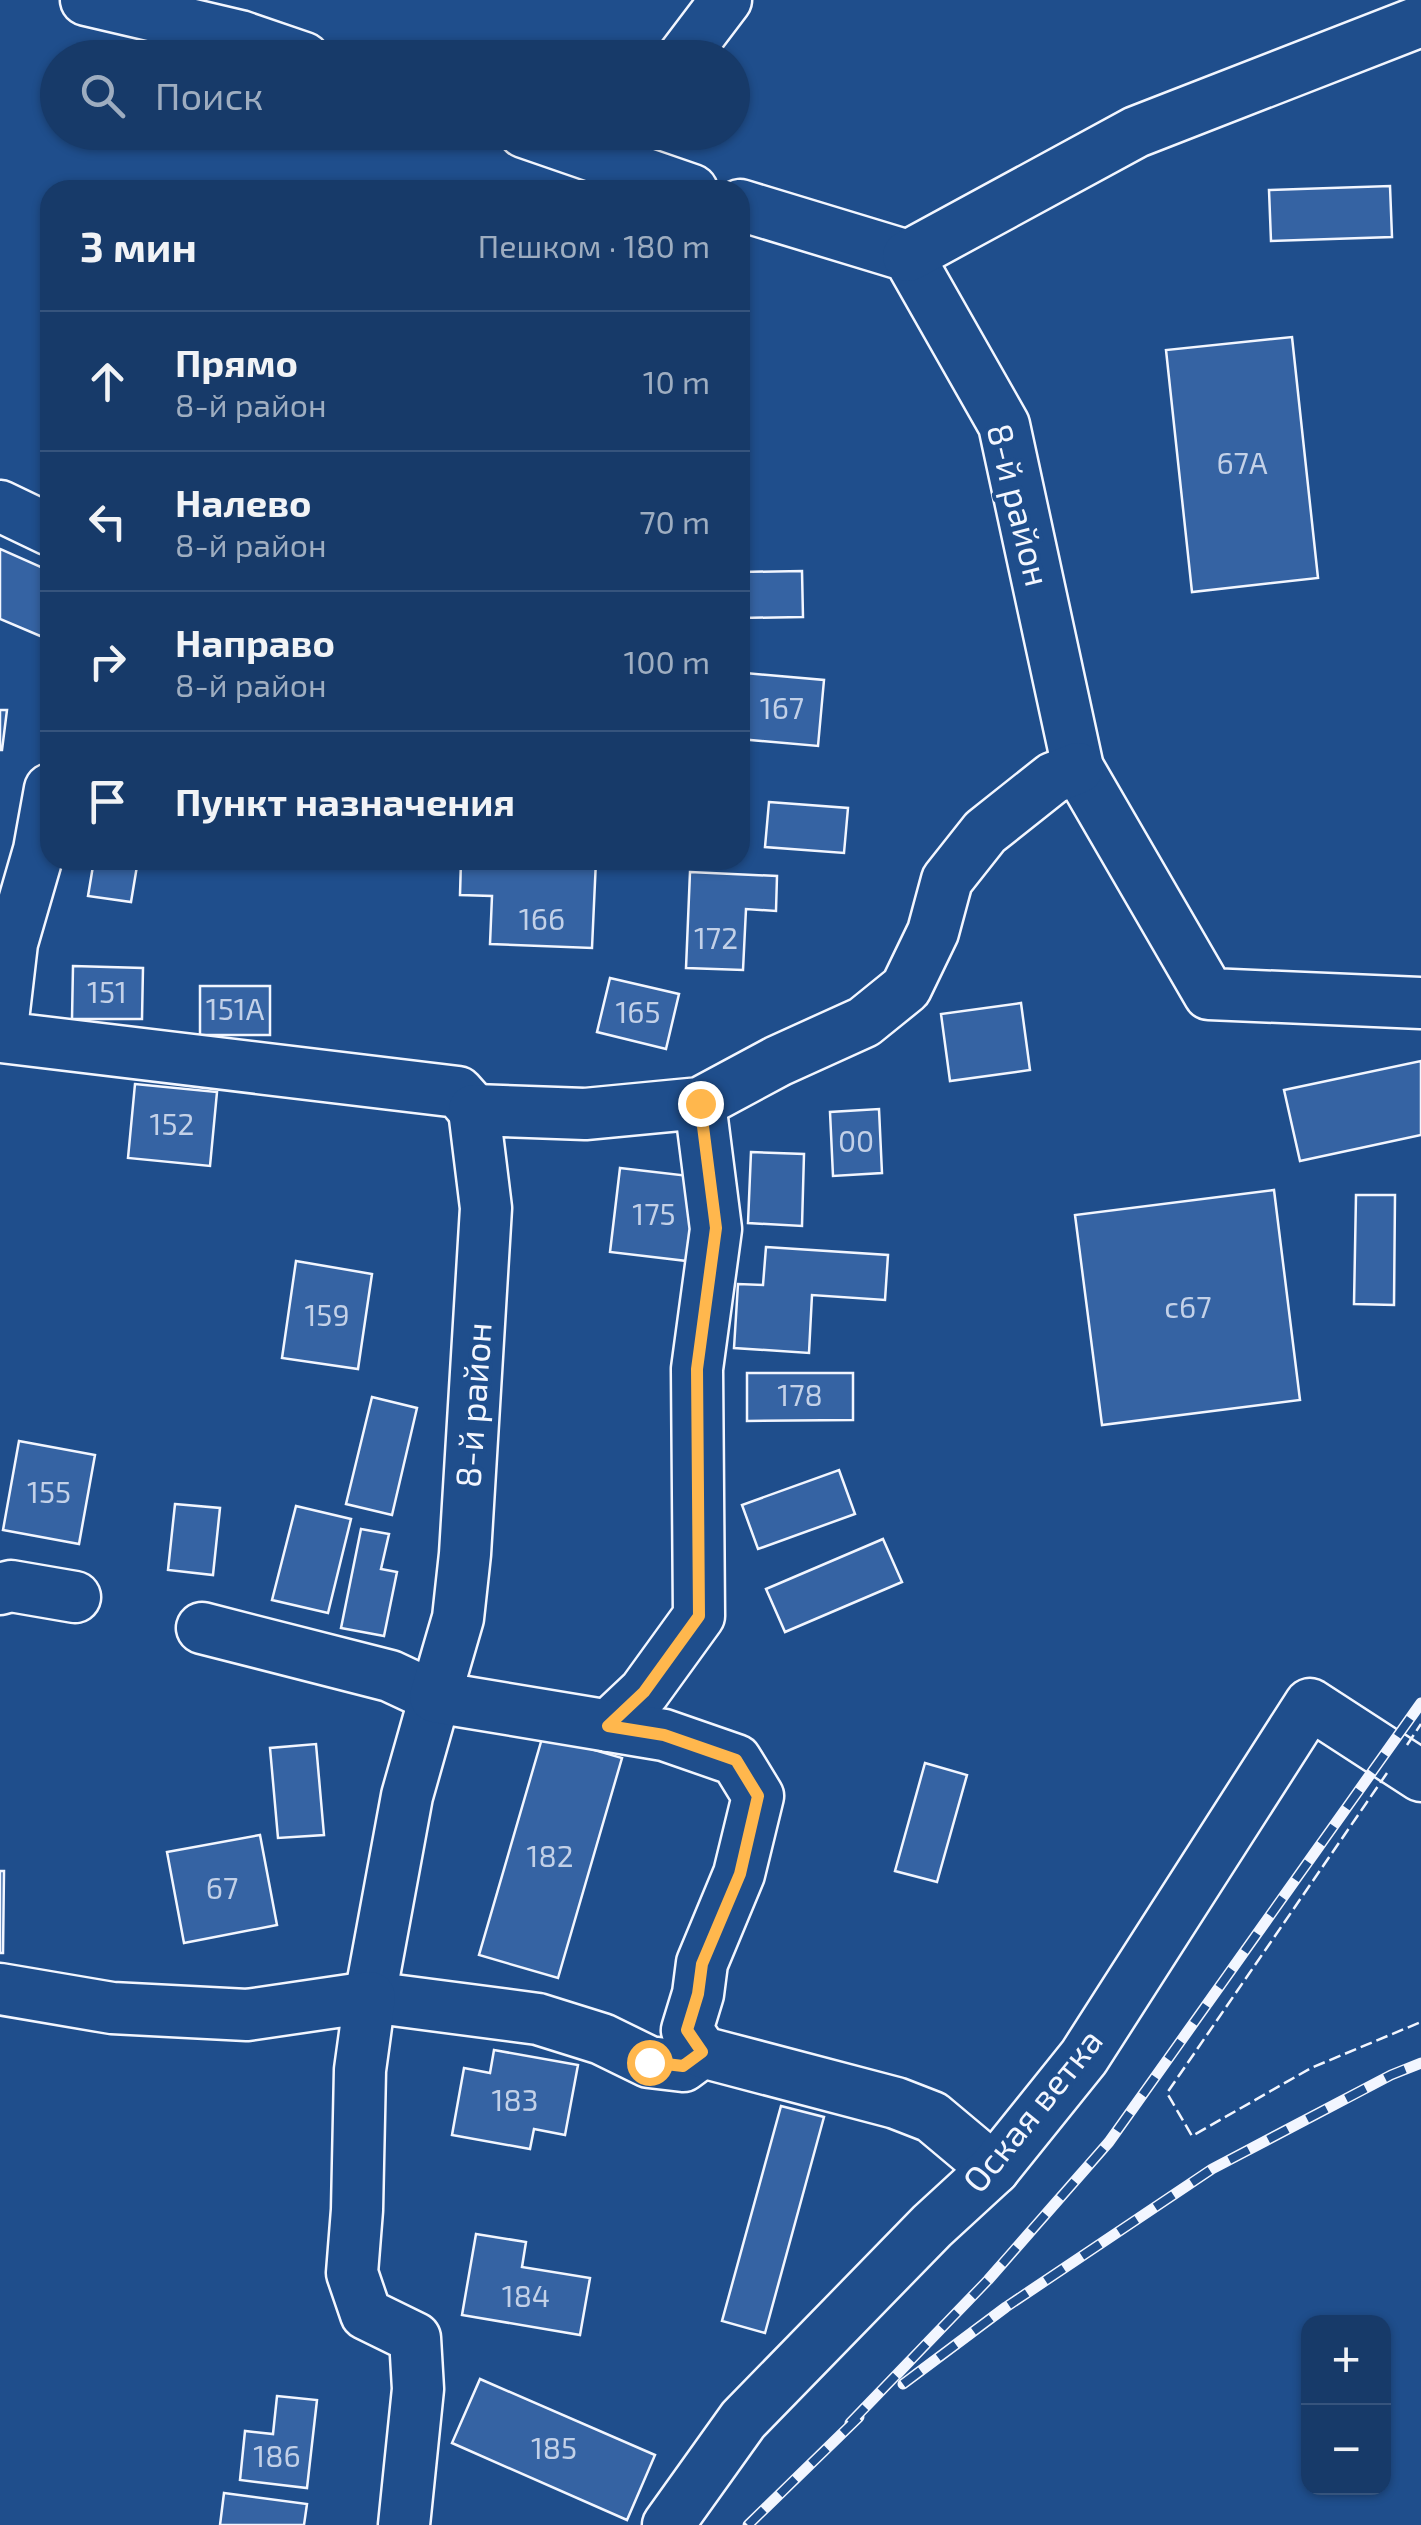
<!DOCTYPE html>
<html lang="ru">
<meta charset="utf-8">
<style>
:root{--surface:#173a69;--page:#20416f;--text:#f1f3f6;--muted:#9eadc0;--line:#36547d}
body{margin:0;font-family:"Exo 2",sans-serif;background:var(--page);color:var(--text)}
.controls{position:absolute;right:30px;bottom:30px;display:grid;overflow:hidden;border-radius:20px;box-shadow:0 2px 8px #0004}
.controls button{width:90px;height:90px;display:grid;place-items:center;padding:0;border:0;border-bottom:2px solid var(--line);background:var(--surface);color:var(--text);font:50px sans-serif}
.stop{position:absolute;width:30px;height:30px;margin:-22px;border:8px solid #ffb74d;border-radius:50%;background:#fff}
.stop.end{background:#ffb74d;border-color:#fff;box-shadow:0 2px 10px #0008}
.list{margin:0;padding:0;list-style:none}
h2{display:flex;justify-content:space-between;align-items:center;height:130px;margin:0;padding:0 40px;font-size:42px}
h2 small{font-size:32px;font-weight:400;color:var(--muted)}
.list li{display:grid;grid-template-columns:65px 1fr auto;gap:30px;align-items:center;box-sizing:border-box;height:140px;padding:0 40px;border-top:2px solid var(--line)}
.list b{display:block;font-size:38px;white-space:nowrap}
.list p{margin:0;font-size:32px;white-space:nowrap;color:var(--muted)}
.list em{font-size:32px;font-style:normal;color:var(--muted)}
.icon{flex:none;width:55px;height:55px;fill:none;stroke:currentColor;stroke-width:2;stroke-linecap:round;stroke-linejoin:round}
.map{position:relative;flex:none;width:1421px;height:2525px;overflow:hidden}
.search{position:absolute;background:var(--surface);box-shadow:0 2px 8px #0004;left:40px;top:40px;width:710px;height:110px;display:flex;align-items:center;gap:25px;box-sizing:border-box;padding:0 35px;border-radius:55px;color:var(--muted);font-size:38px}
.panel{position:absolute;background:var(--surface);box-shadow:0 2px 8px #0004;left:40px;top:180px;width:710px;height:690px;border-radius:30px}
.map>svg:first-child{display:block}
.building{fill:#3563a3;stroke:#f2f6ff;stroke-width:2.5}
.lines{fill:none;stroke-linecap:round;stroke-linejoin:round}
.minor-casing{stroke:#f2f6ff;stroke-width:55}
.minor{stroke:#1f4e8c;stroke-width:50}
.rail-casing{stroke:#f2f6ff;stroke-width:11}
.rail{stroke:#1f4e8c;stroke-width:8;stroke-dasharray:22;stroke-linecap:butt}
.fence{stroke:#f2f6ff;stroke-width:2.5;stroke-dasharray:12 5;stroke-linecap:butt}
.route{stroke:#ffb74d;stroke-width:12}
.labels{text-anchor:middle;stroke-width:8;stroke-linejoin:round;paint-order:stroke}
.number-label{font-size:30px;fill:#c3d1e8}
.street-label{font-size:35px;fill:#f2f6ff;stroke:#1f4e8c}
</style>
<div class="map">
<svg width="1421" height="2525" viewBox="0 0 1421 2525">
<rect width="100%" height="100%" fill="#1f4e8c"/>
<g class="building">
<polygon points="1390,186 1392,237 1271,241 1269,190"/>
<polygon points="1292,337 1318,578 1192,592 1166,350"/>
<polygon points="0,549 50,571 50,626 45,638 0,619"/>
<polygon points="802,571 803,617 740,618 740,572"/>
<polygon points="745,673 824,680 818,746 740,739"/>
<polygon points="0,710 7,710 2,750 0,750"/>
<polygon points="769,802 848,808 844,853 765,847"/>
<polygon points="94,860 138,860 131,902 88,896"/>
<polygon points="461,860 549,865 549,860 596,860 592,948 490,944 492,896 460,895"/>
<polygon points="690,872 777,876 776,911 746,909 743,970 686,968"/>
<polygon points="73,966 143,968 142,1019 72,1019"/>
<polygon points="610,978 679,994 666,1049 597,1032"/>
<rect x="200" y="986" width="70" height="49"/>
<polygon points="1021,1003 1030,1070 950,1081 941,1014"/>
<polygon points="1421,1061 1421,1135 1300,1161 1284,1090"/>
<polygon points="135,1084 217,1092 210,1166 128,1158"/>
<polygon points="879,1109 882,1173 833,1176 830,1112"/>
<polygon points="751,1152 804,1154 802,1226 748,1223"/>
<polygon points="620,1168 698,1177 687,1261 610,1252"/>
<polygon points="1274,1190 1300,1400 1102,1425 1075,1215"/>
<polygon points="1356,1195 1395,1195 1394,1305 1354,1304"/>
<polygon points="766,1247 888,1255 885,1300 812,1295 809,1353 734,1348 738,1284 763,1285"/>
<polygon points="296,1261 372,1274 358,1369 282,1358"/>
<polygon points="747,1373 853,1373 853,1420 747,1421"/>
<polygon points="372,1397 417,1408 392,1515 346,1504"/>
<polygon points="19,1441 95,1455 79,1544 3,1530"/>
<polygon points="839,1470 855,1514 758,1549 742,1505"/>
<polygon points="175,1504 220,1508 213,1575 168,1570"/>
<polygon points="296,1506 351,1519 328,1613 272,1600"/>
<polygon points="361,1529 389,1534 381,1569 397,1572 384,1636 341,1628"/>
<polygon points="883,1539 902,1582 785,1632 766,1589"/>
<polygon points="543,1735 622,1758 558,1978 479,1955"/>
<polygon points="316,1744 324,1835 278,1838 270,1748"/>
<polygon points="925,1763 967,1775 937,1882 895,1871"/>
<polygon points="260,1835 277,1925 184,1943 167,1852"/>
<polygon points="0,1871 4,1871 3,1953 0,1953"/>
<polygon points="494,2050 578,2065 565,2135 534,2129 530,2149 452,2135 464,2068 490,2073"/>
<polygon points="781,2106 824,2117 765,2333 722,2321"/>
<polygon points="476,2234 526,2242 522,2267 590,2278 580,2335 462,2315"/>
<polygon points="480,2379 655,2455 627,2520 452,2443"/>
<polygon points="277,2396 317,2400 307,2488 240,2480 245,2431 273,2434"/>
<polygon points="224,2493 307,2504 304,2525 220,2525"/>
</g>
<g class="lines">
<g class="minor-casing">
<g id="minor">
<polyline points="86,0 240,36 304,58"/>
<polyline points="682,58 726,0"/>
<polyline points="524,132 692,190"/>
<polyline points="740,205 908,256 1004,425 1078,768 1209,994 1421,1003"/>
<polyline points="908,256 1136,132 1421,21"/>
<polyline points="0,506 50,530"/>
<polyline points="50,789 39,850 12,943 1,1037 458,1092 474,1110"/>
<polyline points="0,1589 11,1586 75,1597"/>
<polyline points="202,1628 390,1676 435,1697 407,1796 370,1997 538,2019 602,2039 649,2062 683,2066 702,2052"/>
<polyline points="608,1726 644,1692 699,1616 697,1369 716,1229 700,1103"/>
<polyline points="0,1989 112,2008 247,2015 370,1997 360,2070 357,2210 352,2273 366,2314 415,2338 418,2389 404,2525"/>
<polyline points="994,2169 932,2117 896,2103 702,2052 687,2030 698,1994 702,1963 739,1874 758,1796 736,1760 664,1735 435,1697 458,1618 465,1554 486,1208 474,1110 585,1114 700,1103 778,1061 864,1022 906,988 933,932 947,880 985,832 1053,778 1078,768"/>
<polyline points="668,2525 743,2420 932,2226 994,2169 1084,2057 1310,1704 1421,1776"/>
</g>
</g>
<use href="#minor" class="minor"/>
<g class="rail-casing">
<g id="rail">
<polyline points="903,2384 1006,2307 1212,2169 1391,2075 1421,2063"/>
<polyline points="850,2423 988,2280 1109,2142 1421,1703"/>
<polyline points="748,2525 859,2417"/>
</g>
</g>
<use href="#rail" class="rail"/>
<g class="fence">
<polyline points="1407,1745 1421,1724"/>
<polyline points="1387,1773 1167,2093 1192,2136 1311,2068 1421,2022"/>
</g>
</g>
<g class="lines">
<polyline class="route" points="649,2062 683,2066 702,2052 687,2030 698,1994 702,1964 740,1874 758,1796 736,1760 664,1735 608,1726 644,1692 699,1616 697,1369 716,1228 700,1103"/>
</g>
<g class="labels">
<g class="number-label">
<text x="1242" y="474">67А</text>
<text x="782" y="719">167</text>
<text x="542" y="930">166</text>
<text x="716" y="949">172</text>
<text x="107" y="1003">151</text>
<text x="235" y="1020">151А</text>
<text x="638" y="1023">165</text>
<text x="172" y="1135">152</text>
<text x="856" y="1152">00</text>
<text x="654" y="1225">175</text>
<text x="1188" y="1318">с67</text>
<text x="327" y="1326">159</text>
<text x="800" y="1406">178</text>
<text x="49" y="1503">155</text>
<text x="550" y="1867">182</text>
<text x="222" y="1899">67</text>
<text x="515" y="2111">183</text>
<text x="526" y="2307">184</text>
<text x="554" y="2459">185</text>
<text x="277" y="2467">186</text>
</g>
<g class="street-label">
<text transform="translate(1018 505) rotate(76)" y="12">8-й район</text>
<text transform="translate(474 1405) rotate(-86)" y="12">8-й район</text>
<text transform="translate(1033 2111) rotate(-51)" y="12">Оская ветка</text>
</g>
</g>
</svg>
<div class="controls">
<button>+</button>
<button>−</button>
</div>
<div class="stop" style="left:649px;top:2062px"></div>
<div class="stop end" style="left:700px;top:1103px"></div>
<div class="search"><svg class="icon" aria-label="search" viewBox="0 0 24 24"><circle cx="10" cy="10" r="6"/><path d="M15 15l6 6"/></svg>Поиск</div>
<section class="panel">
<h2>3 мин<small>Пешком · 180 m</small></h2>
<ul class="list">
<li><svg class="icon" aria-label="ahead" viewBox="0 0 24 24"><path d="M12 20V5M6 11l6-6 6 6"/></svg><div><b>Прямо</b><p>8-й район</p></div><em>10 m</em></li>
<li><svg class="icon" aria-label="left" viewBox="0 0 24 24"><path d="M17 20v-9H6M10 6l-5 5 5 5"/></svg><div><b>Налево</b><p>8-й район</p></div><em>70 m</em></li>
<li><svg class="icon" aria-label="right" viewBox="0 0 24 24"><path d="M7 20v-9h11M14 6l5 5-5 5"/></svg><div><b>Направо</b><p>8-й район</p></div><em>100 m</em></li>
<li><svg class="icon" aria-label="arrive" viewBox="0 0 24 24"><path d="M6 21V4h12l-3 4 3 4H6"/></svg><div><b>Пункт назначения</b></div></li>
</ul>
</section>
</div>
